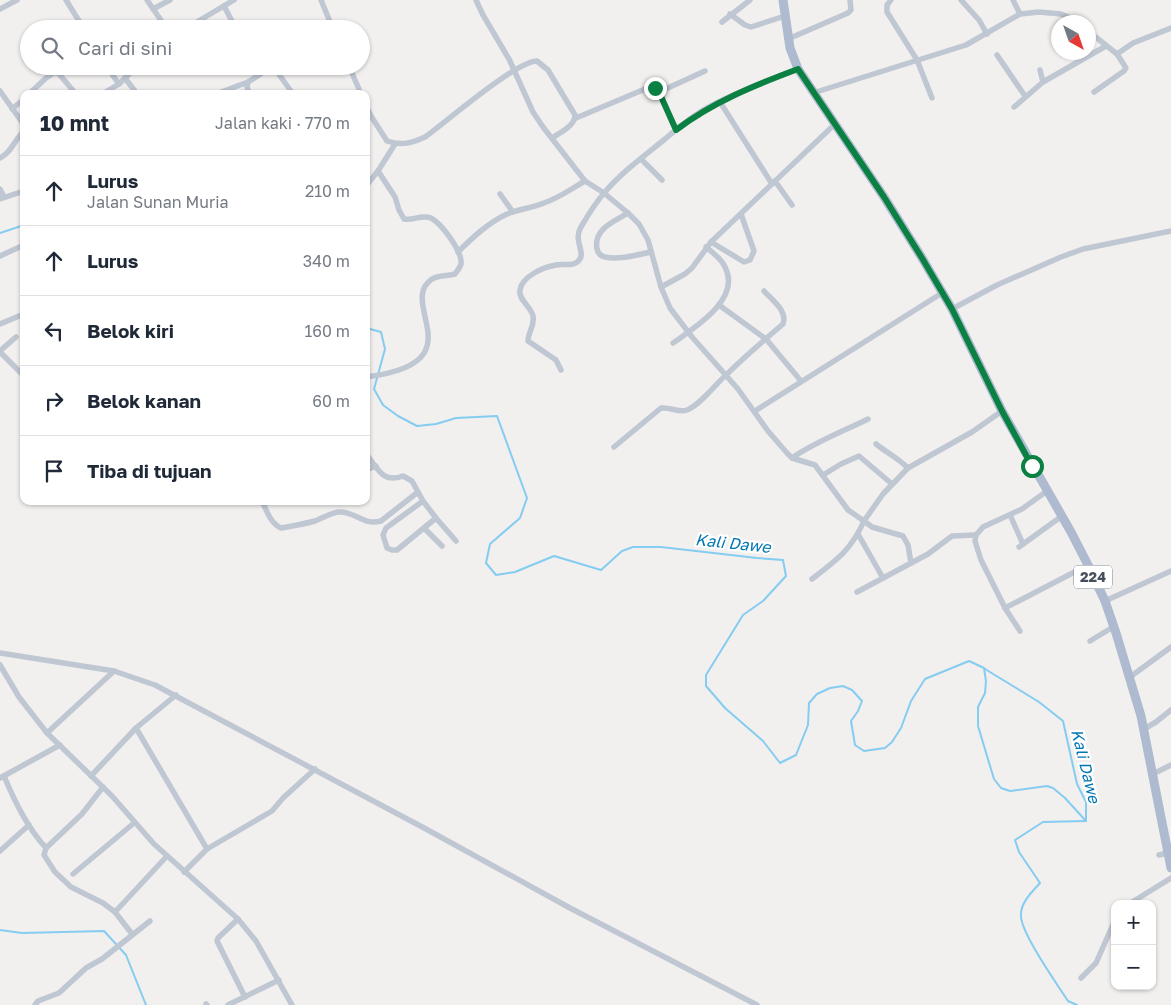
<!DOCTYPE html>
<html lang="id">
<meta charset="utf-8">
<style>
:root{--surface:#fff;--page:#f6f6f7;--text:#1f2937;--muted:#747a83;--line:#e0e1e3}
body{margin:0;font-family:"Golos Text",sans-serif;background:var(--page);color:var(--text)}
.controls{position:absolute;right:15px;bottom:15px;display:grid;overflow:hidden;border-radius:10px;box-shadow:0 1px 4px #0004}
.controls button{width:45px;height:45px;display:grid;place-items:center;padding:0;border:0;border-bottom:1px solid var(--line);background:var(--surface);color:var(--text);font:25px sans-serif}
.compass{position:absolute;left:1051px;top:15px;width:45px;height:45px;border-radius:50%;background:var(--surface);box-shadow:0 1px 4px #0004;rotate:140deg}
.stop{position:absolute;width:15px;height:15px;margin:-11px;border:4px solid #0b8043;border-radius:50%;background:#fff}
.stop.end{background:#0b8043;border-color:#fff;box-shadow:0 1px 5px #0008}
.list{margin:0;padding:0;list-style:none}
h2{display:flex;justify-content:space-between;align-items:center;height:65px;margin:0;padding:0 20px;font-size:21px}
h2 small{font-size:16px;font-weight:400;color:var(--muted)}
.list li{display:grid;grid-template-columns:32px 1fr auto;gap:15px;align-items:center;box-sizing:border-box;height:70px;padding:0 20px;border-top:1px solid var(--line)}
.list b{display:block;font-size:19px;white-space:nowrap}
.list p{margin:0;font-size:16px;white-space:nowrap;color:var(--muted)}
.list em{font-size:16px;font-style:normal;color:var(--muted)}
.icon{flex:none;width:28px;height:28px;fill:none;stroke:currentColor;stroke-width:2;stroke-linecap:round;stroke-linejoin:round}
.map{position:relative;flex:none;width:1171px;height:1005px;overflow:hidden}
.search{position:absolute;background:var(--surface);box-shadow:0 1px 4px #0004;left:20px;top:20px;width:350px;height:55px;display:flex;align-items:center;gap:12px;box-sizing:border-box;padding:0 18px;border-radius:28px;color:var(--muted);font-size:19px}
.panel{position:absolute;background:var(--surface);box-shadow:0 1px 4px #0004;left:20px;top:90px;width:350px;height:415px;border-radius:10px}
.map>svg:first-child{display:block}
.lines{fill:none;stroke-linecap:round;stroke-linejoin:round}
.stream{stroke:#85ccf1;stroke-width:2}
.street{stroke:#bfc7d2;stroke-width:5.5}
.primary{stroke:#adbacf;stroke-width:9}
.route{stroke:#0b8043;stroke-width:6}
.labels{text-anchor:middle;stroke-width:4.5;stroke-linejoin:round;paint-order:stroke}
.shield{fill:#fff;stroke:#7e848e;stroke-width:1}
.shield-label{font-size:14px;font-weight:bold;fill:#464f5d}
.water-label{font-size:16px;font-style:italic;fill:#0477b2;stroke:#fff}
</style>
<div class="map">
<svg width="1171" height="1005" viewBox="0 0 1171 1005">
<rect width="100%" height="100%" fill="#f2efef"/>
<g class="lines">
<g class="stream">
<polyline points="0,233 24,225"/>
<polyline points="366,331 370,329 381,332 385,349 374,389 383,405 398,416 417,426 436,424 456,418 497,416 527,498 520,518 490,544 486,563 496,575 515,572 554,556 601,570 622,551 633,547 661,547 757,558 783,560 786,576 763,601 743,615 706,675 706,686 725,708 763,741 780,763 796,755 808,725 809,703 817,694 830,688 843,686 852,690 862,701 858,711 851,721 855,745 864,751 885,748 892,742 901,728 911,701 925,679 969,661 984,668 986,681 985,693 978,707 978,726 994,779 1001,788 1010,791 1047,786 1053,788 1065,798 1086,821"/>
<polyline points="985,669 1039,702 1063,721 1077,784 1086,802 1086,821"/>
<polyline points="0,930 22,933 104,931 126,955 146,1005"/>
<path d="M1077,1005l-9,-4c-11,-17 -47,-68 -47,-85 -1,-13 11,-24 19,-33l-21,-31 -4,-12 28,-18 43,-1"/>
</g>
<g class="street">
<polyline points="66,0 84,29"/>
<polyline points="147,0 167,29"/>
<polyline points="321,0 333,29"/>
<polyline points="476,0 483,15 509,59 533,112 543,127 585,181 604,193 628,213 639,224 648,240 661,287 670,308 692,337 738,389 768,431 787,453 792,458 815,465 848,510 864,521 883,494 908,468 972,432 1002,411"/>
<polyline points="891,0 887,5 887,12 917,60 932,98"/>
<polyline points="961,0 979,20 987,34"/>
<polyline points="1013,0 1020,14"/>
<polyline points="224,6 235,27 246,26 249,29"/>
<polyline points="0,9 17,0"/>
<polyline points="153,9 170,0"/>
<polyline points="730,14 745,25 751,27 785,16"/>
<polyline points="722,22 750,0"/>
<polyline points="185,29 234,0"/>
<polyline points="319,29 329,21"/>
<polyline points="1088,31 1117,54 1133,43 1171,28"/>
<polyline points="788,39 848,13 851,10 850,0"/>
<polyline points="997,55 1025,96"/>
<polyline points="106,66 119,84"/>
<polyline points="273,66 293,94"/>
<polyline points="349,66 361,94"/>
<polyline points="1040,70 1043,82"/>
<polyline points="125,78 137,94"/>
<polyline points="0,91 24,125"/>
<polyline points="659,92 676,130"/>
<polyline points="1094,92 1124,71 1126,68 1117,54"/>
<polyline points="813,93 966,45 1020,14 1039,12 1061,14 1080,22"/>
<polyline points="29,94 46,78 55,72 59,74 76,94"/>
<polyline points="102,94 119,84 137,66"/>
<polyline points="216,94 248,82"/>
<polyline points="250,94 247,87 248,82 273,66"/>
<polyline points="720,102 772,184"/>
<path d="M366,106l5,10 16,25c14,5 25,2 38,-4 21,-15 91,-76 112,-76l11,9 27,45c0,11 -14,17 -23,23"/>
<polyline points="1014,107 1043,82 1106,46"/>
<polyline points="12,109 24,99"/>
<polyline points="576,118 645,89 655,88 659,92 705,71"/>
<path d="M0,158c12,-6 14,-18 24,-27"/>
<polyline points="641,159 662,180"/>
<polyline points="775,181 792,205"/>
<polyline points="366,186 378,171 395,144"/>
<polyline points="0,189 4,197"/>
<polyline points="500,194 513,212"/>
<polyline points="0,199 24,191"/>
<path d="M628,213c-13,8 -35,16 -31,36 1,4 3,7 8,8 14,3 32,-2 46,-5"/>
<polyline points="711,242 744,262 750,260 754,251 741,214"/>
<path d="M458,252c15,-15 30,-29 49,-38 12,-5 25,-6 37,-11 15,-5 27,-14 41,-22"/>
<polyline points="0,256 24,245"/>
<polyline points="661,287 685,274 692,268 711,242 835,124"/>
<polyline points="719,305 766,339 801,381"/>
<polyline points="952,309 997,285 1061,257 1083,249 1171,231"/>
<polyline points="0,324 24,314"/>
<path d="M673,343c21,-15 69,-44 52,-76 -4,-9 -12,-14 -19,-20"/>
<polyline points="0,351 16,337"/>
<polyline points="0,352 24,376"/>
<path d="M561,370l-5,-10 -28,-19c0,-9 7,-15 5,-25 -2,-10 -15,-16 -13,-26 2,-14 24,-23 36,-25 8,-2 18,3 24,-6 5,-8 -7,-19 1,-32 7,-12 15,-25 24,-35 17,-20 39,-36 60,-53 13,-11 27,-23 42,-31 29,-16 61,-27 91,-39"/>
<path d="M366,377c113,-14 30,-74 66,-98 6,-4 16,-3 23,-5 2,-3 5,-6 6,-10 2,-12 -20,-41 -30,-46 -10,-4 -18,3 -27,1l-5,-9 -4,-13 -17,-26"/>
<polyline points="755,411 942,293"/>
<path d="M876,444c11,9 22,14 32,24"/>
<path d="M614,447l47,-39c10,-1 18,5 26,2 13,-5 27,-24 38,-34 18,-18 38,-35 58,-52 5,-13 -11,-24 -19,-33"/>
<path d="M366,454c12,14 16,30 37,22l9,5 11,20 13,17 20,23"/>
<path d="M792,458c23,-16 50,-26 76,-39"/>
<polyline points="366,470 376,466"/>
<polyline points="823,475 841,464 859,456 892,484"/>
<path d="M262,501c5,10 8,22 19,27 11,-2 23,-4 34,-7 8,-3 17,-9 25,-9 17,0 23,14 41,9l37,-29"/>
<polyline points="423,501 386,528 383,535 387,548 392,550 397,550 436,518"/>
<polyline points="1010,515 1023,544"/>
<polyline points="424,528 442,546"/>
<polyline points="858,534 883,578"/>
<polyline points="1019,547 1062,516"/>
<path d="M812,579c25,-19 39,-29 52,-58l8,6 31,9 5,9 3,18"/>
<polyline points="857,592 928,554 952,536 976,535"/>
<polyline points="1105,601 1171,571"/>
<polyline points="1005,608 1088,565"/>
<polyline points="1020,631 1005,608 981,560 975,541 976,535 983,527 1022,509 1047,491"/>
<polyline points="1090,641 1113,627"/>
<polyline points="0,653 114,671 155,685 426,829 570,908 757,1005"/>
<polyline points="0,665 19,697 47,733 112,796 154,844 238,919 256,941 292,1005"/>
<polyline points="1130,677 1171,647"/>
<polyline points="136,728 207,849"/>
<polyline points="1144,729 1156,722 1171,710"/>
<polyline points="47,733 114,671"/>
<polyline points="1153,774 1171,765"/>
<path d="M4,776c11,26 23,51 42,72"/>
<polyline points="91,776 136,728 176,695"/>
<polyline points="0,778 60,745"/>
<polyline points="103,787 82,814 46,848 44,855 55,872 71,887 103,903 115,912 132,934"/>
<polyline points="0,851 29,825"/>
<polyline points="1159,855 1168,853"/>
<polyline points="184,872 207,849 272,811 283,798 315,769"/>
<polyline points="73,874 134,823"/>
<polyline points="1129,904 1171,878"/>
<polyline points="115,912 167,856"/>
<polyline points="238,919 218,938 217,941 245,997"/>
<polyline points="1081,978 1096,963 1115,920"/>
<polyline points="206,1004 207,1005"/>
<polyline points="35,1005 38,1001 59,993 86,968 102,959 150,921"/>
<polyline points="228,1005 279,980"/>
</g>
<polyline class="primary" points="783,0 790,48 798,69 884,197 922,258 952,309 1002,411 1071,532 1088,565 1105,601 1116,633 1141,716 1171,868"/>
</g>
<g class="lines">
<path class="route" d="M655,88l4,4 17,38c37,-28 79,-45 122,-61l86,128 38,61 30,51 50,102 30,55"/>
</g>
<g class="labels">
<rect class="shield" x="1074" y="565.5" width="38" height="23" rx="4"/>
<g class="shield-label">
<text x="1093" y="582">224</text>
</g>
<g class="water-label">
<text transform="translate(733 543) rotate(6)" y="6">Kali Dawe</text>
<text transform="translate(1086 766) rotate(76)" y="6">Kali Dawe</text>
</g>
</g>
</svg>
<div class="controls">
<button>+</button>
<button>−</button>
</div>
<svg class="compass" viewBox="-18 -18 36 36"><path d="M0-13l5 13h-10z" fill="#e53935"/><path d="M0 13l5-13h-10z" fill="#747a83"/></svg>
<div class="stop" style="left:1032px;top:466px"></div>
<div class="stop end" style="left:655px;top:88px"></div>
<div class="search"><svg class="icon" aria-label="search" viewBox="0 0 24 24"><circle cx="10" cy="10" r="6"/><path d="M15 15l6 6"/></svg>Cari di sini</div>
<section class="panel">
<h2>10 mnt<small>Jalan kaki · 770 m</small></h2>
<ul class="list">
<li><svg class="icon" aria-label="ahead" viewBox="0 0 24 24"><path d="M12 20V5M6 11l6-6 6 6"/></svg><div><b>Lurus</b><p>Jalan Sunan Muria</p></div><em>210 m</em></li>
<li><svg class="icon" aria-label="ahead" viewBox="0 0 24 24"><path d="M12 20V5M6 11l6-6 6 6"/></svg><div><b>Lurus</b></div><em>340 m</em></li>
<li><svg class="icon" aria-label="left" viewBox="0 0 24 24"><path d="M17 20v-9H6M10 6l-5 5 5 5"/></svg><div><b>Belok kiri</b></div><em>160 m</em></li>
<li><svg class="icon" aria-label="right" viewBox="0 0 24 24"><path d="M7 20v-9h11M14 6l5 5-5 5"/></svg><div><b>Belok kanan</b></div><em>60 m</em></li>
<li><svg class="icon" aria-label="arrive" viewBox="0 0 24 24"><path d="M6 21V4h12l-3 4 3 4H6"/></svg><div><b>Tiba di tujuan</b></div></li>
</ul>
</section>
</div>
